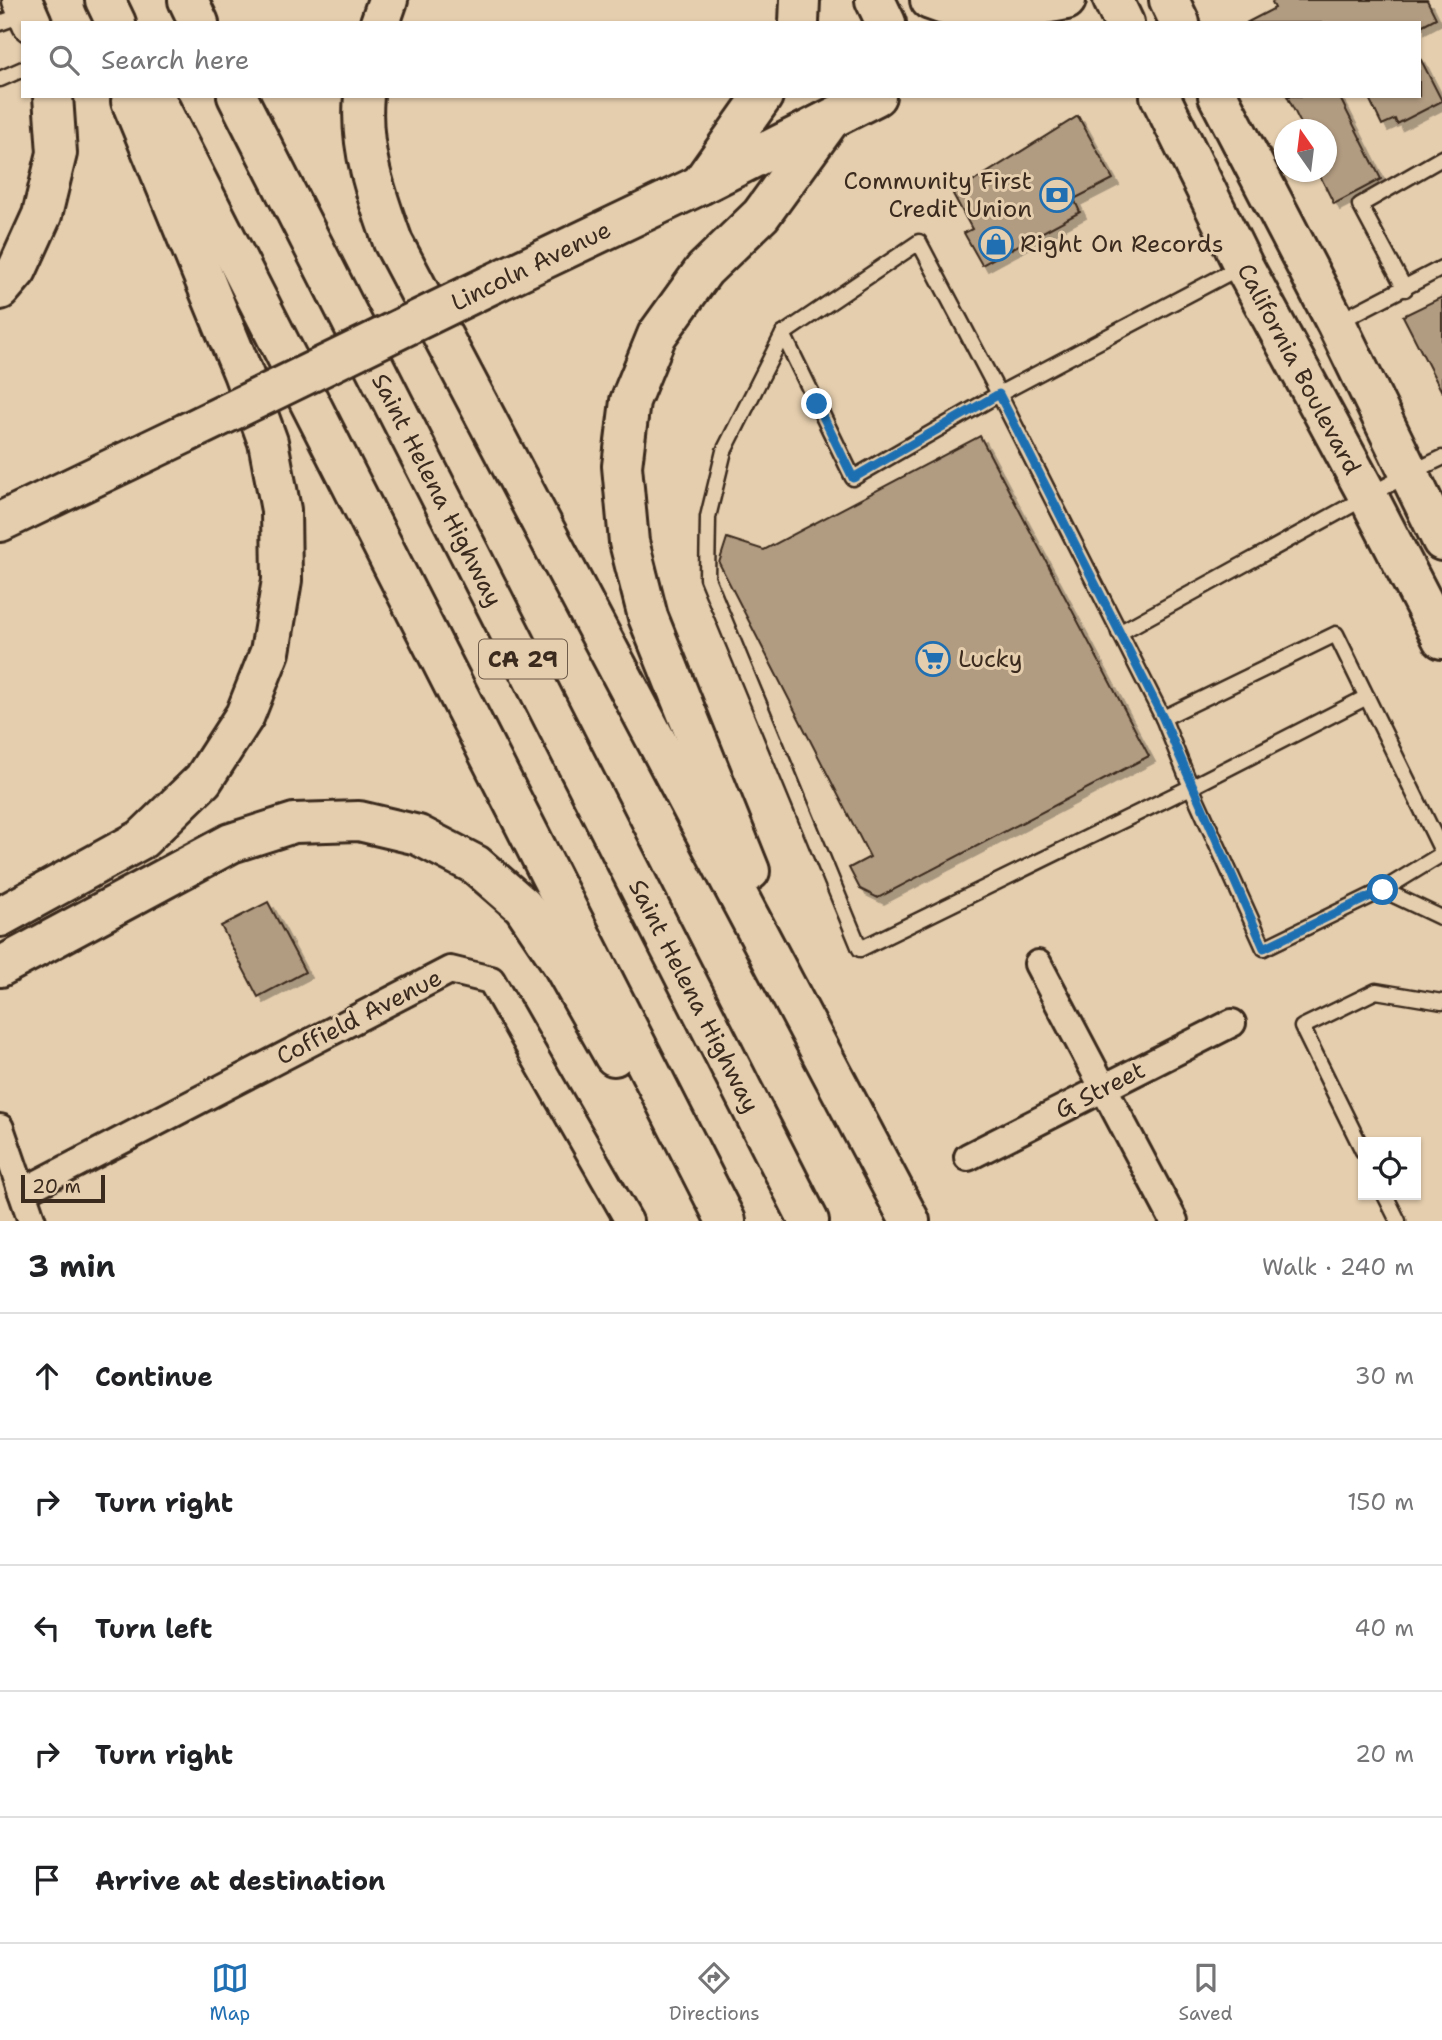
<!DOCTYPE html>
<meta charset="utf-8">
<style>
:root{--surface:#fff;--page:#f2f2f2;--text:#202124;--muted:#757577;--line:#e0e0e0;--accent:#1f6fb2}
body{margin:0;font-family:"Shantell Sans",sans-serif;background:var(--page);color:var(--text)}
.controls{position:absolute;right:21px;bottom:21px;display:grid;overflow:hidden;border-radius:0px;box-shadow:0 2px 5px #0004}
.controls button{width:63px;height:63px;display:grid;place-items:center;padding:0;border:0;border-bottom:2px solid var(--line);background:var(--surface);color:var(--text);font:35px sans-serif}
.compass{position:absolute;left:1274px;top:119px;width:63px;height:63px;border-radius:50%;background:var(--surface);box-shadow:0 2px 5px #0004;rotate:346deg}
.scale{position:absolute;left:21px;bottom:18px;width:84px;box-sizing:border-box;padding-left:7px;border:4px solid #3b2a1e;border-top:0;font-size:19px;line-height:24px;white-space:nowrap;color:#3b2a1e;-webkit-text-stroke:5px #e5ceae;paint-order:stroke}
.stop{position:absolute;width:21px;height:21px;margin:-16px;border:5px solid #1f6fb2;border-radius:50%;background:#fff}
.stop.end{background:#1f6fb2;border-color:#fff;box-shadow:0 2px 7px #0008}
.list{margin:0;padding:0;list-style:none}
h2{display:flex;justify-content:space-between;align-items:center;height:91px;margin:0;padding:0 28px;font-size:30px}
h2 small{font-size:23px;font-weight:400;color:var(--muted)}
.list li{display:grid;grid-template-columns:46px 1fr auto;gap:21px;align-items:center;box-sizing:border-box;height:126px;padding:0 28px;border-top:2px solid var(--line)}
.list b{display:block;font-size:26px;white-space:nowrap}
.list em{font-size:23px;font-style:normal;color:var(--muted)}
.icon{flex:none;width:38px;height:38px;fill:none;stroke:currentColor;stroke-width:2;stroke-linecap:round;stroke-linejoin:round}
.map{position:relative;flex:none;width:1442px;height:1221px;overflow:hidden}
.search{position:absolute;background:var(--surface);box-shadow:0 2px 5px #0004;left:21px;right:21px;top:21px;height:77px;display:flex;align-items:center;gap:18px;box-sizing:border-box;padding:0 24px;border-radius:0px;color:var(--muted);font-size:26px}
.sheet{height:721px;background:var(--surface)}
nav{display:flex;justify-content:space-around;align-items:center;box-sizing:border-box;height:98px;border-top:2px solid var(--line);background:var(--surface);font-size:19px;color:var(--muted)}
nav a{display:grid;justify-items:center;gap:4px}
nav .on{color:var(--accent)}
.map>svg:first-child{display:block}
.building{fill:#b19b81;stroke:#3b2a1e;stroke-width:2;filter:url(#shadow)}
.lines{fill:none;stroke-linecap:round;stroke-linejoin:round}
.lane-casing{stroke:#3b2a1e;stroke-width:19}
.street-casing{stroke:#3b2a1e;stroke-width:32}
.secondary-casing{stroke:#3b2a1e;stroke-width:44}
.highway-casing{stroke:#3b2a1e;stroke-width:44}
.lane{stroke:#e5ceae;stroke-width:14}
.street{stroke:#e5ceae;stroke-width:26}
.secondary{stroke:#e5ceae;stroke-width:38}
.highway{stroke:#e5ceae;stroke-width:38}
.secondary-bridge-casing{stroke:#3b2a1e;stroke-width:44;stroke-linecap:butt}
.secondary-bridge{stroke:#e5ceae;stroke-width:38}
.route{stroke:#1f6fb2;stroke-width:9}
.labels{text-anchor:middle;stroke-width:6;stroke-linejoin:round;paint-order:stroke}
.shield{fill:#e5ceae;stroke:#6e5b49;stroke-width:2}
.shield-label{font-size:23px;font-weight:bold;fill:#3b2a1e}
.poi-label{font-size:24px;fill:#3b2a1e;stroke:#e5ceae;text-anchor:start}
.street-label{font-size:24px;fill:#3b2a1e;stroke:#e5ceae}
</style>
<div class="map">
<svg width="1442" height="1221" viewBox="0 0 1442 1221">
<defs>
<filter id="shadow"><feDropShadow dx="6" dy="6" stdDeviation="0" flood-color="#0004"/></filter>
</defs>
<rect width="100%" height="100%" fill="#e5ceae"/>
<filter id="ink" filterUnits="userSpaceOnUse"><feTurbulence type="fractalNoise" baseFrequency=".0143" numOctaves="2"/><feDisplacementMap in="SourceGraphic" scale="14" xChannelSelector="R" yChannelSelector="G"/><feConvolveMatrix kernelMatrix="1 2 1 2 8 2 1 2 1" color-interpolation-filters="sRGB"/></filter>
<g filter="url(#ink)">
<g class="building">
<polygon points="1275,0 1427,0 1436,18 1419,27 1419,23 1246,23 1275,8 1272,2"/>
<polygon points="1419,56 1442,101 1397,124 1395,119 1382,125 1368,96 1419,96"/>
<polygon points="1287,96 1339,96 1381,179 1334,204 1318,172 1326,172 1326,130 1304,130"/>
<polygon points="1078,116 1113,179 1074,199 1080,212 982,265 964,233 972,229 953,194"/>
<polygon points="1442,297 1442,392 1403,316"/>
<polygon points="980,436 1149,756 878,898 860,889 849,868 870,857 719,563 727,538 764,550"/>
<polygon points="268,902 305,972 258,997 221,926"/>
</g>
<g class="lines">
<g class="lane-casing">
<g id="lane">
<polyline points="0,23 25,14"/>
<polyline points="0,79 23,69"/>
<polyline points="1242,266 999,394 919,242 783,334 724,451 708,517 707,578 860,949 1191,787 1264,948 1383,890 1442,918"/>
<polyline points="1405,289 1360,205 1442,158"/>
<polyline points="1338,322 1442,268"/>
<polyline points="783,334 853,478 999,394 1163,718 1336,634 1442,851"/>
<polyline points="1119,633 1410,473 1442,458"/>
<polyline points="1163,718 1191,787 1367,697"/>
<polyline points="1383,890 1442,854"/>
<polyline points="1363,1151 1302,1027 1376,991 1442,1002"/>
<polyline points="1385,1195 1398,1221"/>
</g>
</g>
<g class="street-casing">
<g id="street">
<polyline points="1038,964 1174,1221"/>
<polyline points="0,1128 32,1221"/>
<polyline points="968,1157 1232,1023"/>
<polyline points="22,1192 450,970 491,980 629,1221"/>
</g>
</g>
<g class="secondary-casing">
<g id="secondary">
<polyline points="22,0 32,23"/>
<polyline points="1113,0 1124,23"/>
<polyline points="1169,0 1180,23"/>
<polyline points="1160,96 1243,265 1368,496 1442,639"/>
<polyline points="1218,96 1336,323 1442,541"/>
<polyline points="492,284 700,185 876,96"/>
<polyline points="0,290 17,270 42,215 57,153 53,96"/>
<polyline points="0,522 186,433"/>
</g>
</g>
<g class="highway-casing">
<g id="highway">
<polyline points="105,0 116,23"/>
<polyline points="188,0 199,23"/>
<polyline points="875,0 886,23"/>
<path d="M930,0c48,20 87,9 136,0"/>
<polyline points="380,23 388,0"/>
<polyline points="799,23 800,0"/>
<polyline points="154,96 726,1221"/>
<polyline points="237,96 809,1221"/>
<path d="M364,96c-5,51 12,99 29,146l517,979"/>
<polyline points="700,185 763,96"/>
<polyline points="750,871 648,617 629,542 622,466 630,401 657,335 704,270 761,215 830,120"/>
<polyline points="0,917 142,839 203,780 245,715 270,652 282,580 281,510 268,442 243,373 131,101"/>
<polyline points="0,967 231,843 294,823 359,821 418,835 476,865 523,906 562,964 614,1056"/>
</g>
</g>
<use href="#lane" class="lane"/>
<use href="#street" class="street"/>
<use href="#secondary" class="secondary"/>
<use href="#highway" class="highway"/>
<g class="secondary-bridge-casing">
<polyline id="secondary-bridge" points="186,433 492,284"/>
</g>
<use href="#secondary-bridge" class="secondary-bridge"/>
</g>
</g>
<g class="lines" filter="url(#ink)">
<polyline class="route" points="817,404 853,478 999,394 1163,718 1264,948 1383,890"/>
</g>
<defs>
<g id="bank-ring" transform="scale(1.75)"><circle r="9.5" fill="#e5ceae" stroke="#1f6fb2" stroke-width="1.5"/><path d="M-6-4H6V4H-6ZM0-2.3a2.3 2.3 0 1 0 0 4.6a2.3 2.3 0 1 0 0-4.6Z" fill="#1f6fb2"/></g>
<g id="shop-ring" transform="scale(1.75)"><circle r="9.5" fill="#e5ceae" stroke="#1f6fb2" stroke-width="1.5"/><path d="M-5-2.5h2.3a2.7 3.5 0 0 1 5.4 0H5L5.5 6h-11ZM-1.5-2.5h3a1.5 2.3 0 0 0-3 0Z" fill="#1f6fb2"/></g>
<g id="supermarket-ring" transform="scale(1.75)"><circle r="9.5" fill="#e5ceae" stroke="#1f6fb2" stroke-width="1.5"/><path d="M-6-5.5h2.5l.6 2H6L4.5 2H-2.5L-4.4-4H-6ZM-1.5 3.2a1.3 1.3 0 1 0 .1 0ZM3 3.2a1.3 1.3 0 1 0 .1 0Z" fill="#1f6fb2"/></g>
</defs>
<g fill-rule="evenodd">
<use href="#bank-ring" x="1057" y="195"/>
<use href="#shop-ring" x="996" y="244"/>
<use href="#supermarket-ring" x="933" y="659"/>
</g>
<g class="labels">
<rect class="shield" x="479" y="639.5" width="88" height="39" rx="5"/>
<g class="shield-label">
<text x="523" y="667">CA 29</text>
</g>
<g class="poi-label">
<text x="1032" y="189" text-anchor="end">Community First<tspan x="1032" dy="28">Credit Union</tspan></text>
<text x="1020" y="252">Right On Records</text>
<text x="958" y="667">Lucky</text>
</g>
<g class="street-label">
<text transform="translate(531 266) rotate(-26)" y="8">Lincoln Avenue</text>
<text transform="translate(1299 369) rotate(62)" y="8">California Boulevard</text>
<text transform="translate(437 490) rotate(63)" y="8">Saint Helena Highway</text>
<text transform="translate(694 996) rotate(63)" y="8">Saint Helena Highway</text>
<text transform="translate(359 1017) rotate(-27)" y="8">Coffield Avenue</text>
<text transform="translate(1100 1090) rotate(-27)" y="8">G Street</text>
</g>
</g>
</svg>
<div class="controls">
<button><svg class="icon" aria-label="locate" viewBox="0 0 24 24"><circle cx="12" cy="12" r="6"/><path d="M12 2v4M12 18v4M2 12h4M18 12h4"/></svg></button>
</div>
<svg class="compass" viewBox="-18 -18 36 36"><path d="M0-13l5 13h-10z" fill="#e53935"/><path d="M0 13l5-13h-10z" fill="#757577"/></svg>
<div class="scale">20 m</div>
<div class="stop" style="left:1383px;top:890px"></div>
<div class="stop end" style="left:817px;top:404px"></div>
<div class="search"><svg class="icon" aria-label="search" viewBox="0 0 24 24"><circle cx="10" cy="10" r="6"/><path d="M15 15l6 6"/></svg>Search here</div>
</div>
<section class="sheet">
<h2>3 min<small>Walk · 240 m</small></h2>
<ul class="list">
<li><svg class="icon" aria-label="ahead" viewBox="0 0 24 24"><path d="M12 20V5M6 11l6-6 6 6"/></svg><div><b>Continue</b></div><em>30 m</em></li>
<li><svg class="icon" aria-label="right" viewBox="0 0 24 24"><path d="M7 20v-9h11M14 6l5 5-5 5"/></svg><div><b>Turn right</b></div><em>150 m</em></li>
<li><svg class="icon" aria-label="left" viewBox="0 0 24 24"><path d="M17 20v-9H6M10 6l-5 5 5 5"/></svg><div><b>Turn left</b></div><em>40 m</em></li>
<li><svg class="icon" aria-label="right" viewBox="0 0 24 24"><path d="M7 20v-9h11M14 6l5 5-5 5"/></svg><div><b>Turn right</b></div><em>20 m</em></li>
<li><svg class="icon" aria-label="arrive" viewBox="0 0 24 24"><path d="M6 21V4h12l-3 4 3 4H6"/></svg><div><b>Arrive at destination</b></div></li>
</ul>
</section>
<nav>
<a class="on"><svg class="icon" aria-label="map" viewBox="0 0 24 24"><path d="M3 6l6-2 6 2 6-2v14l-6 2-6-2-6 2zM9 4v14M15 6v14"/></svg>Map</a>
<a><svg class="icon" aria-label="directions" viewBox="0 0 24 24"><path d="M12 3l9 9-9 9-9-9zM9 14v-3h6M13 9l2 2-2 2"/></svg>Directions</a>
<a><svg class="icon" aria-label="saved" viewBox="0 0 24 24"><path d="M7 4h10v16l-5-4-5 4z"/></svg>Saved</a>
</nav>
